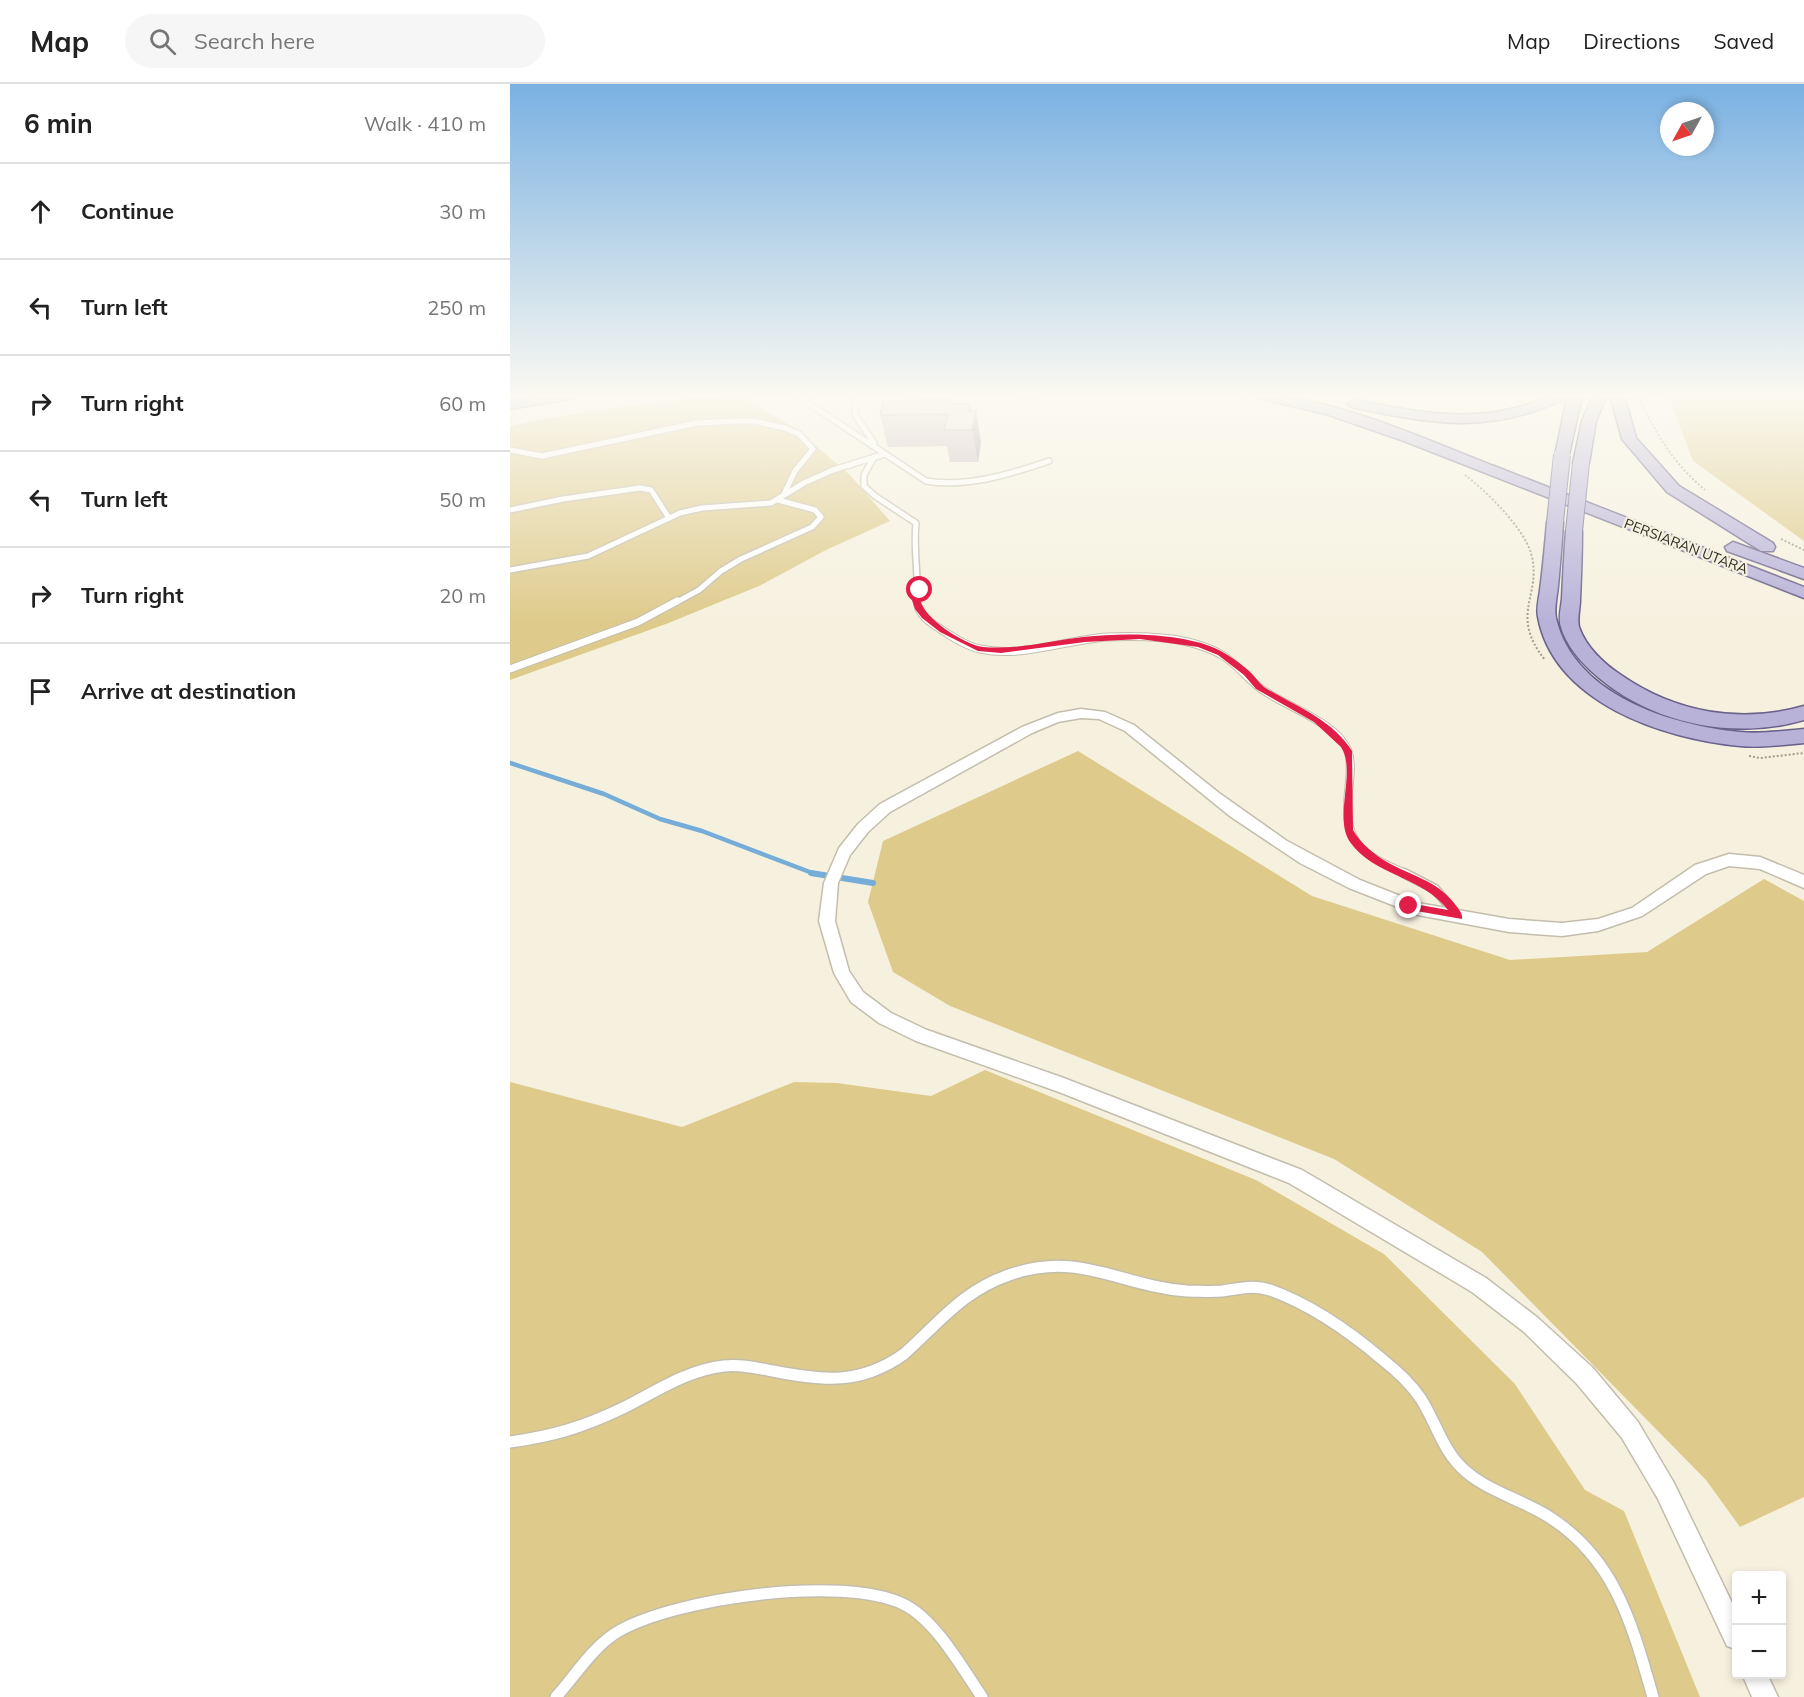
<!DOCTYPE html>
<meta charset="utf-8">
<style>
:root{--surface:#fff;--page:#f6f6f6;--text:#222;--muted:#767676;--line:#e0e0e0}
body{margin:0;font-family:Mulish,sans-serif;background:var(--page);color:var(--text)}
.controls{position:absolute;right:18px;bottom:18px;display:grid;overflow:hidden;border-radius:6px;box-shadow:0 3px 9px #0003}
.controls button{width:54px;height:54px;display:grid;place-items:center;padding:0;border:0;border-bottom:2px solid var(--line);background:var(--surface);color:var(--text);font:30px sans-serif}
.compass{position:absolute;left:1150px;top:18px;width:54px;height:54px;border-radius:50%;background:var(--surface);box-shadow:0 3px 9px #0003;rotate:230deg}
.stop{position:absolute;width:18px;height:18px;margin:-14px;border:4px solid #e11d48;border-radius:50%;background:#fff}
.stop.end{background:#e11d48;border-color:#fff;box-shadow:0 2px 6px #0008}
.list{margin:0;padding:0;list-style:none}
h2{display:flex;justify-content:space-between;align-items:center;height:78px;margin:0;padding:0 24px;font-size:26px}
h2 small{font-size:20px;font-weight:400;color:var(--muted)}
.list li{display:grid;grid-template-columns:39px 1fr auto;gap:18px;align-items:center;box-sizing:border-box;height:96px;padding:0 24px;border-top:2px solid var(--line)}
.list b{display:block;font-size:22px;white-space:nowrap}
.list em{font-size:20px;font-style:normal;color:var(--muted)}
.icon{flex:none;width:33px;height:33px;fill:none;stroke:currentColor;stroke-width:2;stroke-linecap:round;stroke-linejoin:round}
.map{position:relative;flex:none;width:1294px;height:1613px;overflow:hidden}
header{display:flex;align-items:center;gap:36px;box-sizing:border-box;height:84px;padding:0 30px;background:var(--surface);border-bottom:2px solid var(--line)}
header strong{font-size:28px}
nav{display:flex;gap:33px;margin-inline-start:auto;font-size:21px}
.search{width:420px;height:54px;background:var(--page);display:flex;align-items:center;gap:15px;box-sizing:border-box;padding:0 21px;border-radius:33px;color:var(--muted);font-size:22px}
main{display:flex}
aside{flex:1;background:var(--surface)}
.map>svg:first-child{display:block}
.green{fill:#decb8c}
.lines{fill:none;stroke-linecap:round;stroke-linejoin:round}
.stream-far1{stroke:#75add8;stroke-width:4.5}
.stream{stroke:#75add8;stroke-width:6}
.service-far3-casing{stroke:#c3beac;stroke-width:8}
.service-far2-casing{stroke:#c3beac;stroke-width:9}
.service-far1-casing{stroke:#c3beac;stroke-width:11}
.service-casing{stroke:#c3beac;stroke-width:14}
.minor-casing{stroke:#c3beac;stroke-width:3}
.primary-casing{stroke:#686189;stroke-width:3}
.path{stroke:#a09c8f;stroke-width:2;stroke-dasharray:2 2;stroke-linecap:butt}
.service-far3{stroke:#fff;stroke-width:5}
.service-far2{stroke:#fff;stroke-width:7}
.service-far1{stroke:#fff;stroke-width:8}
.service{stroke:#fff;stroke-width:11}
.minor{fill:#fff;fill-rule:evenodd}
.primary{fill:#b8b2d9;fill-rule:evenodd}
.primary-bridge-casing{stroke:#686189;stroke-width:18;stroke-linecap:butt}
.primary-bridge{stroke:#b8b2d9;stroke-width:16}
.wall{fill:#c7b6be}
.shaded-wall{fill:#a2949b}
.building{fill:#e7d4dd;stroke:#a2949b;stroke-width:1.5}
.route{fill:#e11d48}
.labels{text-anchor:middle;stroke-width:4.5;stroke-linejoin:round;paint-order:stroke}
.far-street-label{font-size:14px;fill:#2b2922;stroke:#f6f1df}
</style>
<header>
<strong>Map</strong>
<div class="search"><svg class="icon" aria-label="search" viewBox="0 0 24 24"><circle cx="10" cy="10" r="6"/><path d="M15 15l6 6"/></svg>Search here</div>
<nav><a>Map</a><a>Directions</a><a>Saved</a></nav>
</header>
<main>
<aside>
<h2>6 min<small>Walk · 410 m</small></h2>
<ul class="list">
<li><svg class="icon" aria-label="ahead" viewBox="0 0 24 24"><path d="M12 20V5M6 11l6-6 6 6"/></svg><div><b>Continue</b></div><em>30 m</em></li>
<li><svg class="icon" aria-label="left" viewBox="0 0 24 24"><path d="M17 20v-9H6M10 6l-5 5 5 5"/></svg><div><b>Turn left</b></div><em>250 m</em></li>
<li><svg class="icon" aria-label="right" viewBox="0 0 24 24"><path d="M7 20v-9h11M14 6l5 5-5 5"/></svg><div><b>Turn right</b></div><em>60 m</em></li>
<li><svg class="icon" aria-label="left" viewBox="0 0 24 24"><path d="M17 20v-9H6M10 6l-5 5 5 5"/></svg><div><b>Turn left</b></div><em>50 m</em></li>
<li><svg class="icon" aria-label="right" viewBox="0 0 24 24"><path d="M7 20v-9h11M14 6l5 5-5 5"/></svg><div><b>Turn right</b></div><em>20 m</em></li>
<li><svg class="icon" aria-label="arrive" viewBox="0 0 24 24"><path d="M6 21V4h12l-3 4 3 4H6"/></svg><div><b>Arrive at destination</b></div></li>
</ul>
</aside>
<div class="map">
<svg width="1294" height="1613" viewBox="0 0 1294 1613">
<rect width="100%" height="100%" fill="#f6f1df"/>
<g class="green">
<path d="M231,311l55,34 54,46 40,46 -64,29 -67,36 -93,38 -156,56v-254c77,-16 153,-26 231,-31z"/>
<polygon points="1158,311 1294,311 1294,457 1183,377"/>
<polygon points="568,667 802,812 1000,876 1137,868 1254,795 1294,817 1294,1413 1230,1443 1196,1396 972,1168 824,1075 440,922 383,888 358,818 373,757"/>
<polygon points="475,986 746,1096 874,1170 1005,1300 1075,1406 1114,1427 1190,1613 0,1613 0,998 172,1043 284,998 327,999 421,1012"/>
</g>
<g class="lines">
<polyline class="stream-far1" points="0,679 94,710 150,735 192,747 305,790"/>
<polyline class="stream" points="301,789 363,799"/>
<g class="service-far3-casing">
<g id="service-far3">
<path d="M286,311l130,86c40,7 85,-7 123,-20"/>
<polyline points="345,311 345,331 364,359"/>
<polyline points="511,311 528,311"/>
<polyline points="0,366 32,372 187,339 226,337 244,337 275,344 289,350 303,365 285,387 274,410"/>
<path d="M364,373l-10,18v11l11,10 41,27c-3,27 3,53 1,80"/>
<polyline points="0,426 53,415 130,404 141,406 159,434"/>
<polyline points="0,486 78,472 170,429 192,424 261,419 294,399 323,386 375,370"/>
<polyline points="165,519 189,506 211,487 231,475 302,443 311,433 305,426 268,416"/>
</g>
</g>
<g class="service-far2-casing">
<g id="service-far2">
<path d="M407,517c1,13 12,21 22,27 12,8 27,18 41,21 41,9 86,-9 127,-12 26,-1 55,-1 81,5 12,3 24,7 34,13 15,9 25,23 38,33 24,18 77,34 88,63 4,11 2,25 1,36 -7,55 10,67 58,87"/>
<polyline points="0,585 128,538 167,517"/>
</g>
</g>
<g class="service-far1-casing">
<polyline id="service-far1" points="894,789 925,805 948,832"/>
</g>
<g class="service-casing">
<g id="service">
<path d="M0,1358c44,-6 73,-15 113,-34 32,-16 64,-38 101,-42 16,-2 33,2 49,5 50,10 88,14 131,-17 35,-31 58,-63 105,-79 71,-25 110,11 178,16 12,0 24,1 35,0 17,-2 31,-7 48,-1 42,15 80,42 113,70 14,11 28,24 38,39 14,22 21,49 40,68 23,23 57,31 85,48 69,42 86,109 107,182"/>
<path d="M46,1613c19,-21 38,-52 63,-66 58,-33 223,-56 284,-27 32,15 59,64 79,93"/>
</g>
</g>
<g class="minor-casing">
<g id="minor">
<polygon points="571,625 595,628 624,641 709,709 777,757 850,796 908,819 999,835 1052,839 1088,835 1122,824 1185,781 1219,770 1250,773 1294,791 1294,804 1250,785 1219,782 1196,790 1132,832 1088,847 1052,852 999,848 908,831 839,804 790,779 721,733 615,647 589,635 571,634 548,638 522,649 380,728 358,748 340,771 328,799 325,837 339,887 353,908 381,929 417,946 551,993 792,1086 976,1194 1028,1234 1083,1284 1128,1338 1164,1399 1226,1527 1226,1565 1217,1562 1148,1415 1112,1354 1067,1300 1014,1248 962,1208 779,1099 549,1008 406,957 369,939 341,918 324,889 309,837 314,799 329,764 348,740 370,720 512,643 548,629"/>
<polygon points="1232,1590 1257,1590 1268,1613 1242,1613"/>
</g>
</g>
<g class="primary-casing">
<g id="primary">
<polygon points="33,311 66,311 59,315 0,325 0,317"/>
<path d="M745,311c75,0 169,44 239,71 103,40 207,81 310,121v11l-400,-157 -78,-27 -69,-16z"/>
<path d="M1041,311h31l-13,60 -7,4 -7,-4 12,-57c-77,37 -132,26 -213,10l-7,-4 7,-4c70,13 130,27 197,-5z"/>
<polygon points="1083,311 1097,311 1086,337 1079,379 1071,384 1063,379 1072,337"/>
<polygon points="1100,311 1114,311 1126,354 1169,402 1263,459 1265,463 1263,467 1251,467 1157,408 1112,355"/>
<path d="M1045,433l8,5c-1,21 -3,43 -5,64 -1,11 -4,22 -2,32 18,77 114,107 184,114 21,2 43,-1 64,-3v14c-21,2 -43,5 -64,3 -76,-7 -186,-43 -202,-129 -2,-9 1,-18 2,-27 3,-22 5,-45 7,-68z"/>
<path d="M1064,442l8,5c0,23 -1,46 -2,69 0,8 -3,19 -1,27 7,20 25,37 42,48 55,38 119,49 183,31v14c-73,21 -157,3 -213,-49 -12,-11 -26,-28 -30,-44 -3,-9 0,-19 1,-28 1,-22 2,-45 4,-68z"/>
<polygon points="1223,458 1294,484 1294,495 1217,467 1215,463"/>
</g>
</g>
<g class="path">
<polyline points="727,311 738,314"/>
<path d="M1128,311c17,38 35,68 67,95"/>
<path d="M955,391c21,16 58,52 66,78 12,43 -23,60 14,107"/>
<polyline points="1271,455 1294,466"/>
<polyline points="1239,672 1250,674 1294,669"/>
</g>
<use href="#service-far3" class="service-far3"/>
<use href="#service-far2" class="service-far2"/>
<use href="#service-far1" class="service-far1"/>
<use href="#service" class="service"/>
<use href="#minor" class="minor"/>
<use href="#primary" class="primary"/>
<g class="primary-bridge-casing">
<g id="primary-bridge">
<polyline points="1045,438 1052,371"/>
<polyline points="1064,447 1071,379"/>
</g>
</g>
<use href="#primary-bridge" class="primary-bridge"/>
</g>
<polygon class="wall" points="442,320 461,327 471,358 468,378 440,378 437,362 378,363 370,331"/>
<polygon class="shaded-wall" points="460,320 463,340 466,327 471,358 468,378 459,327"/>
<polygon class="building" points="441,316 440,320 460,320 459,327 466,327 462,346 434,346 438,330 370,331 374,317"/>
<linearGradient id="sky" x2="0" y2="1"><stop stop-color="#7ab1e2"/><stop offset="0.58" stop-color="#fbf9f1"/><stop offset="1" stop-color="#fbf9f1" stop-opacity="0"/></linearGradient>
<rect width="1294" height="537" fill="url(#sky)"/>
<path class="route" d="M407,504l6,2 -3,10c5,19 43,44 63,47 33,3 67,-6 100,-10 38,-4 81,-4 118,6 18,5 34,16 47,27 6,5 10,12 16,17 31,19 68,32 88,64l1,79c7,13 22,25 34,32 24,14 49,18 67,41 4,6 9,10 8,16l-57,-10v-5l4,-1 39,7c-26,-34 -74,-34 -98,-68 -17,-25 7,-71 -9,-95l-27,-25 -58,-33 -12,-14 -26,-20 -20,-8 -58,-8 -55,3 -84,11 -23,-2 -38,-19 -18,-14 -7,-9 -3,-9z"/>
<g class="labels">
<g class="far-street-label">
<text transform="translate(1176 462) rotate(21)" y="5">PERSIARAN UTARA</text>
</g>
</g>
</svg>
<div class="controls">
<button>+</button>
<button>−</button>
</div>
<svg class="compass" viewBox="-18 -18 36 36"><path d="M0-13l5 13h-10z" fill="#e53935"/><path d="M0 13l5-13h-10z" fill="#767676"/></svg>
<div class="stop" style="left:410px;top:506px"></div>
<div class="stop end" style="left:899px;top:822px"></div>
</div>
</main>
